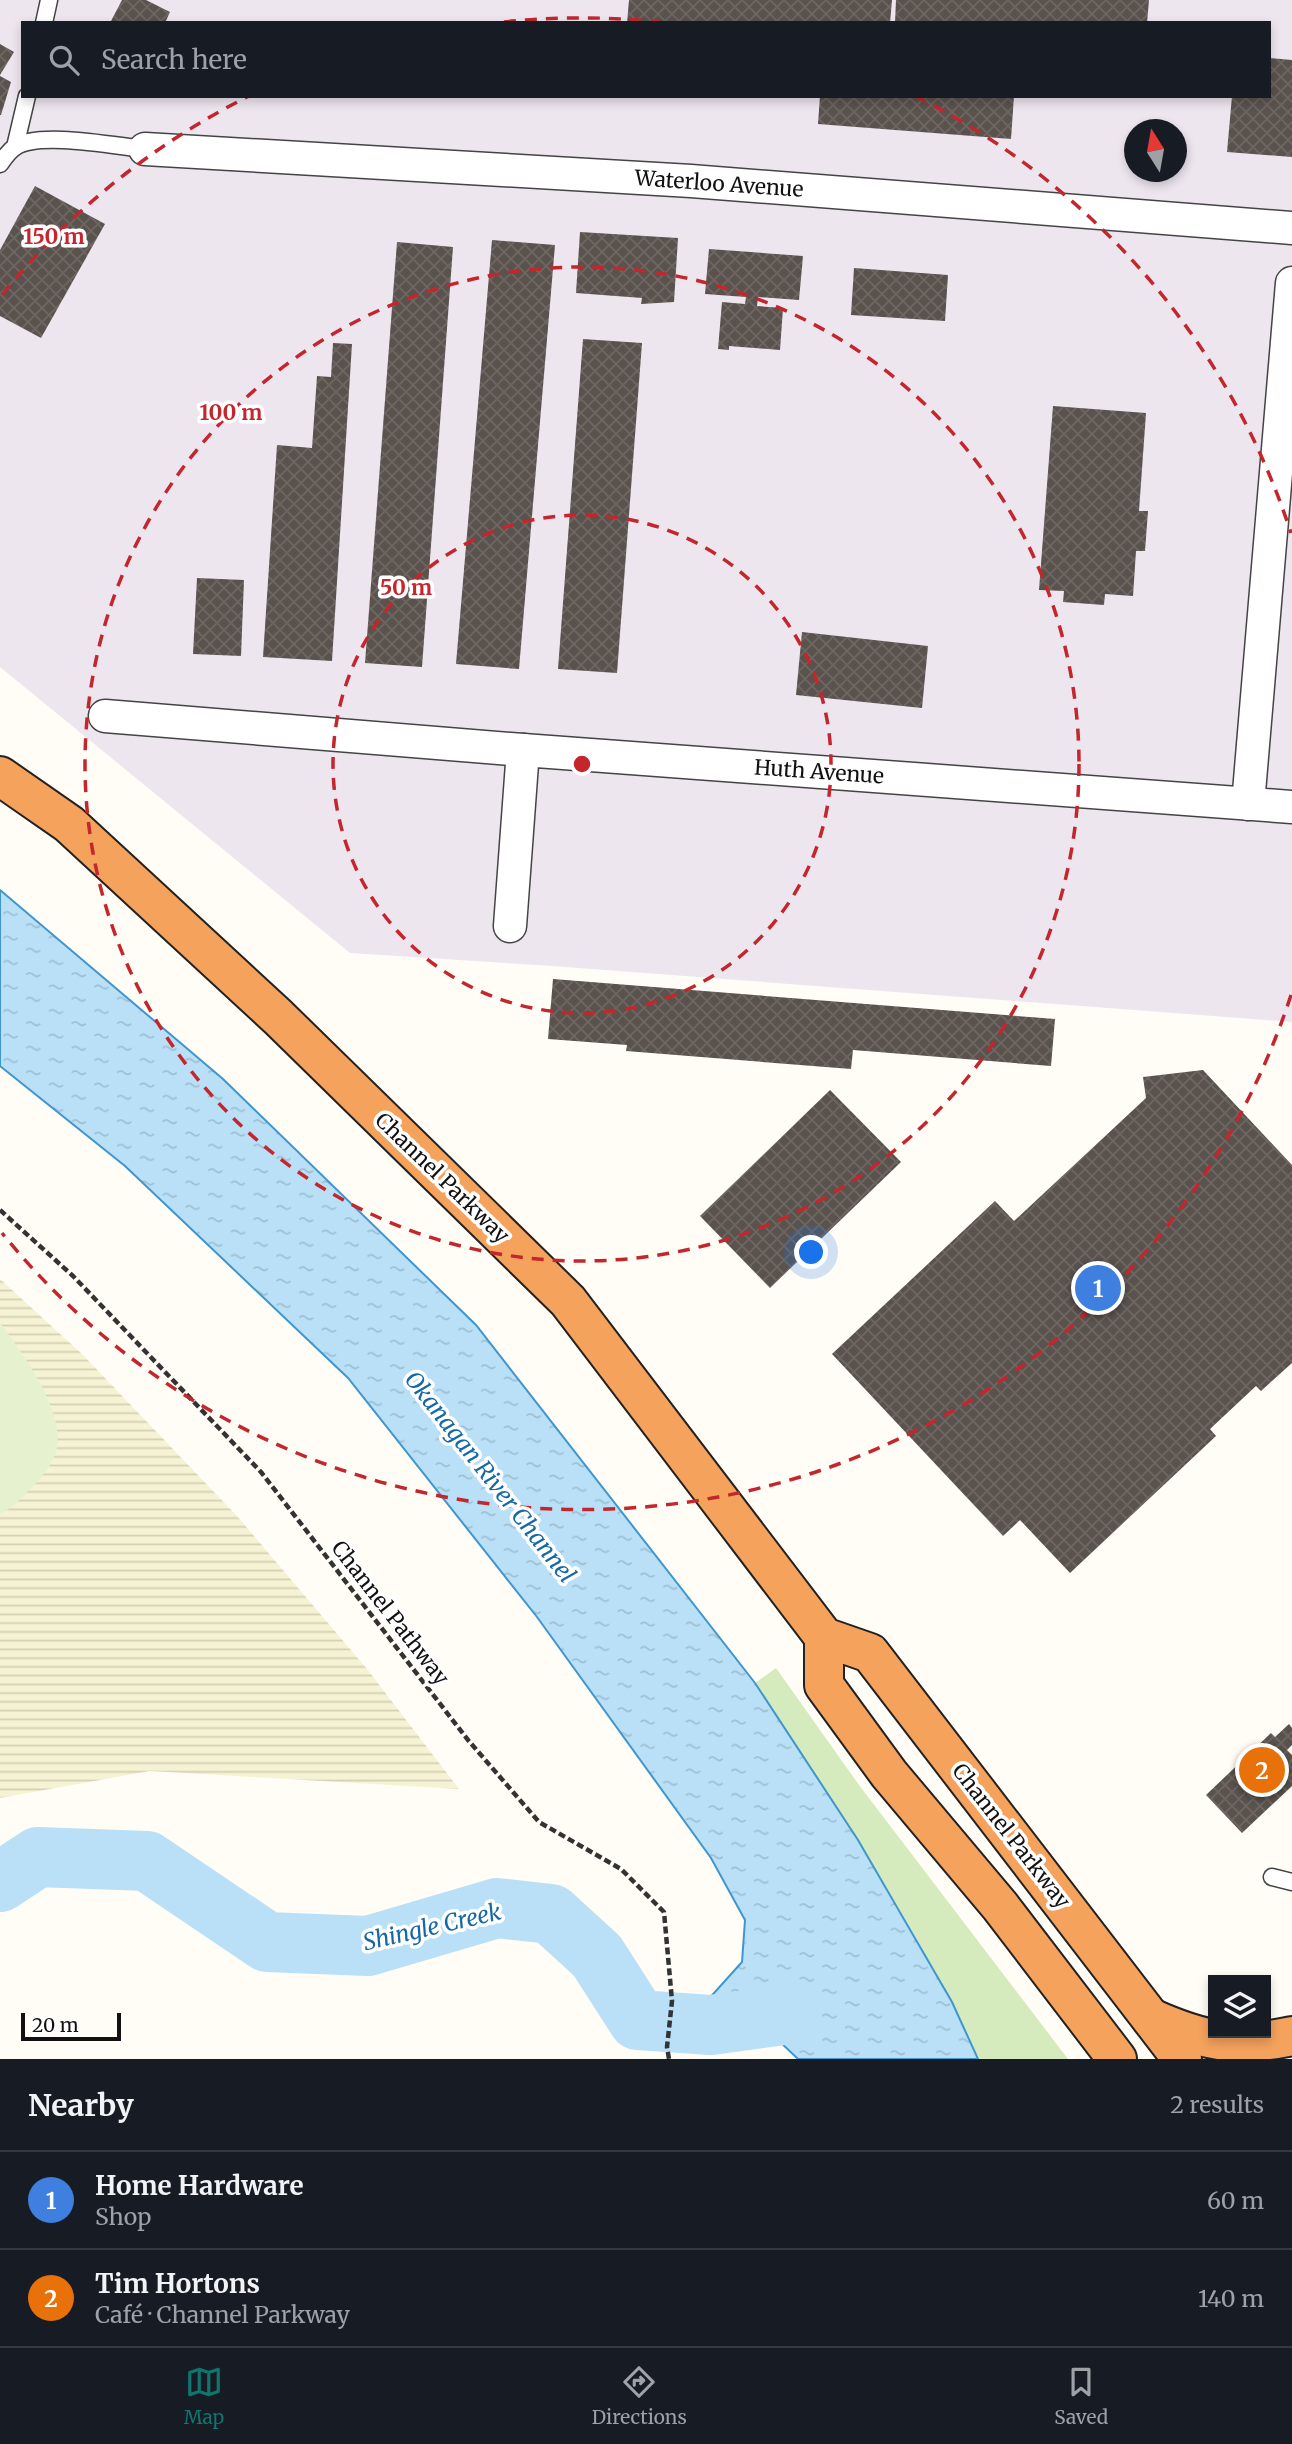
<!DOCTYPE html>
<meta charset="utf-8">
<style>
:root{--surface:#171b24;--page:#242831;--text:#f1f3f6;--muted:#9ea1a6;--line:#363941;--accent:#0f766e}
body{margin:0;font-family:Merriweather,serif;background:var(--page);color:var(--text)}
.controls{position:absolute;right:21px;bottom:21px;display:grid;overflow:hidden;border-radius:0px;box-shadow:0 4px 10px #0003}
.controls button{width:63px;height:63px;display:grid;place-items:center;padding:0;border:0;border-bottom:2px solid var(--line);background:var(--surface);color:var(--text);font:35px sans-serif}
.compass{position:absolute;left:1124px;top:119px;width:63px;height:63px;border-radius:50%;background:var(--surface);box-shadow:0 4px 10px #0003;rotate:349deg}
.scale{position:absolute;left:21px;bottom:18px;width:100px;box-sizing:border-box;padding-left:7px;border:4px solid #111;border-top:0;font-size:19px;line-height:24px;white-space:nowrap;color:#111;-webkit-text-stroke:5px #fff;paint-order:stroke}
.you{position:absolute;left:812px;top:1253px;width:24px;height:24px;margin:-18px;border:5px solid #fff;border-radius:50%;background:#1a73e8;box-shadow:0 0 0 10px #1a73e833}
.badge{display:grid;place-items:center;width:46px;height:46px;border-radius:50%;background:var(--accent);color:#fff;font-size:23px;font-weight:700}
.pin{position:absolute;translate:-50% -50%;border:4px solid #fff;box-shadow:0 2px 7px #0006}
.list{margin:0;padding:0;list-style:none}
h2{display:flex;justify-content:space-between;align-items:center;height:91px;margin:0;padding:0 28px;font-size:30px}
h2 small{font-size:23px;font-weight:400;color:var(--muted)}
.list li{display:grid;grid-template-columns:46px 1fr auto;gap:21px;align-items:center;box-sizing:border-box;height:98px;padding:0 28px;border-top:2px solid var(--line)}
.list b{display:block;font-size:26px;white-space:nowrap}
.list p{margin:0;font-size:23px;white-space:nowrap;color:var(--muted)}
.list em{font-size:23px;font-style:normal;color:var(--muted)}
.icon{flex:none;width:38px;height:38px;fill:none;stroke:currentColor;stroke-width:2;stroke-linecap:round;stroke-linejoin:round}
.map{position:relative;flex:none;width:1292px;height:2059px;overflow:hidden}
.search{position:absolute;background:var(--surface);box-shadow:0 4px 10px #0003;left:21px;right:21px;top:21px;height:77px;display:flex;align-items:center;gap:18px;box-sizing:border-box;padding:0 24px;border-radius:0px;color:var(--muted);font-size:26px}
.sheet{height:287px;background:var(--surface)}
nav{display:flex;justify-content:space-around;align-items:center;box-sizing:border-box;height:98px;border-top:2px solid var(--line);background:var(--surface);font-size:19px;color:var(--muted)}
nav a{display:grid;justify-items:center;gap:4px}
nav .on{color:var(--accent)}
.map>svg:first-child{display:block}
.industrial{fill:#eee6ef;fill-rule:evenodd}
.farmland{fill:url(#farmland-rules)}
.grass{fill:#d5ebbd}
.pitch{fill:#e6f2cf}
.water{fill:url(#water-ripples);stroke:#3f96cf;stroke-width:2}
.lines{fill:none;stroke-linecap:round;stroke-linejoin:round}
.river{stroke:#b9e0f7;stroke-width:60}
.building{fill:url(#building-cross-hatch)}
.lane-casing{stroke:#444;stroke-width:19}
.street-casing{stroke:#444;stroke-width:35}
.highway-casing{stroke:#222;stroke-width:42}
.path{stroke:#333;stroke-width:4.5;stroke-dasharray:7 3.5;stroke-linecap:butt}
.lane{stroke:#fff;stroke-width:16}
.street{stroke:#fff;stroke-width:32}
.highway{stroke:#f5a25d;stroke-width:38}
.ring{fill:none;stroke:#c4262e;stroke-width:3.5;stroke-dasharray:12 9}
.labels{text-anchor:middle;stroke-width:7;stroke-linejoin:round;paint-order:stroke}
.street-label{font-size:21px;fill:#111;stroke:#fff}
.water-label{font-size:23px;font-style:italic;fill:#1768a6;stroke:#fff}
.centre{fill:#c4262e;stroke:#fff;stroke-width:3.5}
.ring-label{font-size:21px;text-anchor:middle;font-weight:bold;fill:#c4262e;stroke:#fff;stroke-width:7;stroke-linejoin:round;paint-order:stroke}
</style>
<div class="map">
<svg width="1292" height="2059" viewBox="0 0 1292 2059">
<defs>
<pattern id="farmland-rules" width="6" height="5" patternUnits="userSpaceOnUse" patternTransform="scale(1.75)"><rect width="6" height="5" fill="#f6f3d4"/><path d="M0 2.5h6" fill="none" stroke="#d2cfb5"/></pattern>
<pattern id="water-ripples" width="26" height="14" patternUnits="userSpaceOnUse" patternTransform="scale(1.75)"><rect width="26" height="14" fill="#b9e0f7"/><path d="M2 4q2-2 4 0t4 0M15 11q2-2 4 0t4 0" fill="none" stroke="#9ebfd3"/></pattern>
<pattern id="building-cross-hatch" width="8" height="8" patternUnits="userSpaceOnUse" patternTransform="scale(1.75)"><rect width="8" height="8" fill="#5a524d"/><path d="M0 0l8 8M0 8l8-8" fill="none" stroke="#6d6662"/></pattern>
</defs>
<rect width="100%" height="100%" fill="#fffdf5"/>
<path class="industrial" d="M0,0h1292v1022l-740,-56 -202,-13 -350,-286zM23,23h1246v73h-1246zM1134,130h42v42h-42z"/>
<polygon class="farmland" points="0,1279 82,1354 237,1516 367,1669 459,1789 150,1771 0,1798"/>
<path class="grass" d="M776,1668l83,117 209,274h-90c-60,-133 -143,-254 -223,-376z"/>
<path class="pitch" d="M0,1323c22,29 70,93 55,132 -6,14 -15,25 -26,35 -9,10 -17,18 -29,24z"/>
<polygon class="water" points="0,890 223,1079 476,1325 755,1683 858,1840 952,2002 978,2059 798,2059 777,2039 715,2050 705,2003 742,1962 745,1920 711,1858 537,1617 348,1378 125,1166 0,1066"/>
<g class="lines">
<polyline class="river" points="0,1882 38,1857 147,1861 267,1942 368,1946 497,1908 551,1914 597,1956 638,2020 711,2025 791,2014"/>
</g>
<g class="building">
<polygon points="122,0 146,0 170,12 165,23 110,23"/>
<polygon points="629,0 892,0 890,23 627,23"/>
<polygon points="896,0 1149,0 1147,23 895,23"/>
<polygon points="0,44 14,52 0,75"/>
<polygon points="1269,58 1292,60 1292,157 1227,152 1232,96 1269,96"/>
<polygon points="0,76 11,82 1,115 0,115"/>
<polygon points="820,96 1014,96 1011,139 818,124"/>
<polygon points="35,186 105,224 41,338 0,316 0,250"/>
<polygon points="580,232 678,238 674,302 641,304 642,298 576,293"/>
<polygon points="492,240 555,245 519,669 456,664"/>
<polygon points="397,242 453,247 422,667 365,663"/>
<polygon points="709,249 803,256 799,300 758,297 757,306 783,308 780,350 729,346 729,350 718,349 722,302 745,304 746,297 705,294"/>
<polygon points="854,268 948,275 945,321 851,315"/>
<polygon points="583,339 642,343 617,673 558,669"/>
<polygon points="333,343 352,344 332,661 263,657 277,445 312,448 317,376 331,377"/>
<polygon points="1053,406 1146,413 1139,511 1148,511 1145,551 1136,551 1133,596 1105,594 1104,605 1063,602 1064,591 1039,590"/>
<polygon points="197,578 244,580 241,656 193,654"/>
<polygon points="802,632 928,646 922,708 796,695"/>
<polygon points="553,979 1055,1019 1051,1066 853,1050 851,1069 626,1051 627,1045 548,1039"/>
<polygon points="1203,1070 1292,1165 1292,1363 1261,1391 1256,1386 1210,1429 1216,1436 1070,1573 1020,1520 1003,1536 832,1354 995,1201 1014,1221 1146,1098 1143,1077"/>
<polygon points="830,1090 901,1162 770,1288 700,1216"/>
<polygon points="1289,1724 1292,1728 1292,1745 1287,1750 1292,1755 1292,1786 1242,1833 1206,1795 1271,1733 1275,1737"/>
</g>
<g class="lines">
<g class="lane-casing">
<g id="lane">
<polyline points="44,23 49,0"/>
<polyline points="15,147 27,96"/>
<path d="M0,164c4,-6 9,-13 15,-17 24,-16 100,-1 130,2"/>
<polyline points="1272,1877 1292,1882"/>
</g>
</g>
<g class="street-casing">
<g id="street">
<polyline points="145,149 691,181 1292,228"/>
<polyline points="105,716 523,750"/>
<polyline points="1248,804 1292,283"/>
<polyline points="510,926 523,750 1292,807"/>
</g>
</g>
<g class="highway-casing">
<g id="highway">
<polyline points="0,776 69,824 278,1017 568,1301 824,1637 870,1653 1182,2059"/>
<polyline points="824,1637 824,1685 889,1774 1000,1906 1117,2059"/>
<path d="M1151,2018c51,23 86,30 141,18"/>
</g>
</g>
<polyline class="path" points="0,1210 73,1276 261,1472 468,1740 539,1822 621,1869 664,1912 672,2001 667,2047 669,2059"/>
<use href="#lane" class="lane"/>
<use href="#street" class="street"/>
<use href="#highway" class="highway"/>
</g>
<g class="ring">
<circle cx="582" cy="764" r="249"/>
<circle cx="582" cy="764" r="497"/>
<path d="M1291 995A746 746 0 0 1 2 1233M2 295A746 746 0 0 1 249 96M504 22A746 746 0 0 1 660 22M915 96A746 746 0 0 1 1291 533"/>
</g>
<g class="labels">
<g class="street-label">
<text transform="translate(719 184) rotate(4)" y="7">Waterloo Avenue</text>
<text transform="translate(819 772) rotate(4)" y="7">Huth Avenue</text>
<text transform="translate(442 1178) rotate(44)" y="7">Channel Parkway</text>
<text transform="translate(390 1613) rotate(52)" y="7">Channel Pathway</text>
<text transform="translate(1011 1836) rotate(52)" y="7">Channel Parkway</text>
</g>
<g class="water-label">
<text transform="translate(490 1477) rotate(52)" y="8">Okanagan River Channel</text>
<text transform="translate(432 1927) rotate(-13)" y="8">Shingle Creek</text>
</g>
</g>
<circle cx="582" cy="764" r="10" class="centre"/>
<g class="ring-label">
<text x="54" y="244">150 m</text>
<text x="231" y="420">100 m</text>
<text x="406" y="595">50 m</text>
</g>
</svg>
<div class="controls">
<button><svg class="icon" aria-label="layers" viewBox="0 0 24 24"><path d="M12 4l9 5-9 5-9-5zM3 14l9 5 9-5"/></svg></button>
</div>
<svg class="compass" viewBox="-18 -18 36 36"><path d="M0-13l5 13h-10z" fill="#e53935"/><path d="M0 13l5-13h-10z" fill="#9ea1a6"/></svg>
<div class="scale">20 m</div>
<div class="you"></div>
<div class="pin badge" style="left:1098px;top:1288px;background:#3f7fe0">1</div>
<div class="pin badge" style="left:1262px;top:1770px;background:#e8710a">2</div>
<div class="search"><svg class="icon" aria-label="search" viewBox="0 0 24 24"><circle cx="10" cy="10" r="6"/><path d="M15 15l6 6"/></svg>Search here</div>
</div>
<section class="sheet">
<h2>Nearby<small>2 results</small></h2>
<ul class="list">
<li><span class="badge" style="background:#3f7fe0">1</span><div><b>Home Hardware</b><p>Shop</p></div><em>60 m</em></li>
<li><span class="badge" style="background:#e8710a">2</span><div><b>Tim Hortons</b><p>Café · Channel Parkway</p></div><em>140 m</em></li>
</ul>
</section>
<nav>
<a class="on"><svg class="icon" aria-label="map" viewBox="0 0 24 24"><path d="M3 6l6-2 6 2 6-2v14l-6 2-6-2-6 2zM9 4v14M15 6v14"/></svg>Map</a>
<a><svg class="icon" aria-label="directions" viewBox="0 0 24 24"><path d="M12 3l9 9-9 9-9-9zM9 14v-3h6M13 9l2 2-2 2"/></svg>Directions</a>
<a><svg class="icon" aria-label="saved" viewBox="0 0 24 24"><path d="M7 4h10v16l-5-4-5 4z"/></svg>Saved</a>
</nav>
